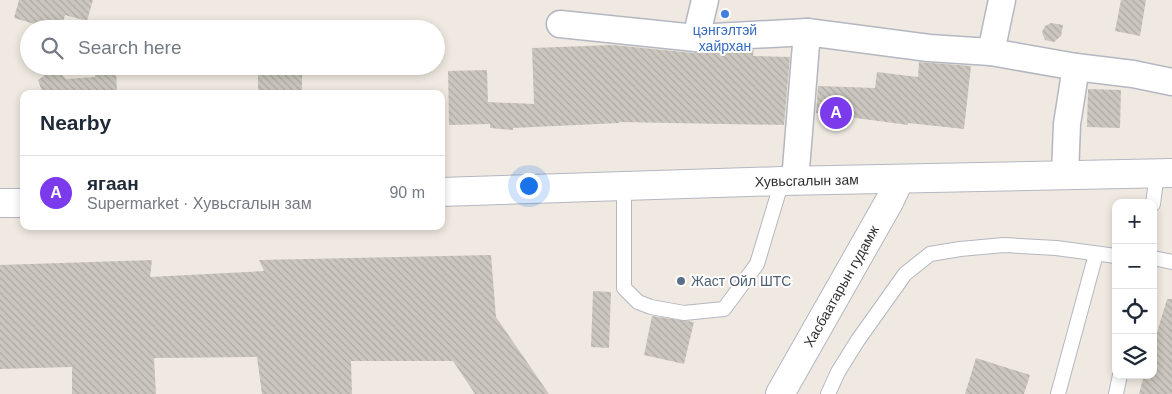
<!DOCTYPE html>
<meta charset="utf-8">
<style>
:root{--surface:#fff;--page:#f6f6f7;--text:#1f2937;--muted:#747a83;--line:#e0e1e3;--accent:#7c3aed}
body{margin:0;font-family:Helvetica,sans-serif;background:var(--page);color:var(--text)}
.controls{position:absolute;right:15px;bottom:15px;display:grid;overflow:hidden;border-radius:10px;box-shadow:0 2px 8px #0003}
.controls button{width:45px;height:45px;display:grid;place-items:center;padding:0;border:0;border-bottom:1px solid var(--line);background:var(--surface);color:var(--text);font:25px sans-serif}
.you{position:absolute;left:528px;top:185px;width:18px;height:18px;margin:-12px;border:4px solid #fff;border-radius:50%;background:#1a73e8;box-shadow:0 0 0 8px #1a73e833}
.badge{display:grid;place-items:center;width:32px;height:32px;border-radius:50%;background:var(--accent);color:#fff;font-size:16px;font-weight:700}
.pin{position:absolute;translate:-50% -50%;border:2px solid #fff;box-shadow:0 1px 5px #0006}
.list{margin:0;padding:0;list-style:none}
h2{display:flex;justify-content:space-between;align-items:center;height:65px;margin:0;padding:0 20px;font-size:21px}
h2 small{font-size:16px;font-weight:400;color:var(--muted)}
.list li{display:grid;grid-template-columns:32px 1fr auto;gap:15px;align-items:center;box-sizing:border-box;height:75px;padding:0 20px;border-top:1px solid var(--line)}
.list b{display:block;font-size:19px;white-space:nowrap}
.list p{margin:0;font-size:16px;white-space:nowrap;color:var(--muted)}
.list em{font-size:16px;font-style:normal;color:var(--muted)}
.icon{flex:none;width:28px;height:28px;fill:none;stroke:currentColor;stroke-width:2;stroke-linecap:round;stroke-linejoin:round}
.map{position:relative;flex:none;width:1172px;height:394px;overflow:hidden}
.search{position:absolute;background:var(--surface);box-shadow:0 2px 8px #0003;left:20px;top:20px;width:425px;height:55px;display:flex;align-items:center;gap:12px;box-sizing:border-box;padding:0 18px;border-radius:28px;color:var(--muted);font-size:19px}
.panel{position:absolute;background:var(--surface);box-shadow:0 2px 8px #0003;left:20px;top:90px;width:425px;height:140px;border-radius:10px}
.map>svg:first-child{display:block}
.building{fill:url(#building-back-hatch)}
.lines{fill:none;stroke-linecap:round;stroke-linejoin:round}
.lane-casing{stroke:#b4b7c1;stroke-width:16}
.street-casing{stroke:#b4b7c1;stroke-width:29}
.secondary-casing{stroke:#b4b7c1;stroke-width:30}
.lane{stroke:#fff;stroke-width:14}
.street{stroke:#fff;stroke-width:26}
.secondary{stroke:#fff;stroke-width:28}
.shop-dot{fill:#3f7fe0;stroke:#fff;stroke-width:2}
.service-dot{fill:#5c6f8a;stroke:#fff;stroke-width:2}
.labels{text-anchor:middle;stroke-width:4;stroke-linejoin:round;paint-order:stroke}
.shop-label{font-size:14px;fill:#366cbe;stroke:#fff}
.street-label{font-size:14px;fill:#2e2e2e;stroke:#fff}
.service-label{font-size:14px;fill:#4e5e75;stroke:#fff;text-anchor:start}
</style>
<div class="map">
<svg width="1172" height="394" viewBox="0 0 1172 394">
<defs>
<pattern id="building-back-hatch" width="6" height="6" patternUnits="userSpaceOnUse" patternTransform="scale(1.25)"><rect width="6" height="6" fill="#cbc7bf"/><path d="M-1 5l2 2M0 0l6 6M5-1l2 2" fill="none" stroke="#afaba4"/></pattern>
</defs>
<rect width="100%" height="100%" fill="#efe9e1"/>
<g class="building">
<polygon points="19,0 93,0 87,21 65,15 61,29 52,29 14,18"/>
<polygon points="1121,0 1146,0 1140,36 1115,31"/>
<polygon points="1051,23 1063,25 1061,36 1054,42 1045,40 1042,32 1045,26"/>
<polygon points="613,45 694,53 754,50 753,56 790,57 784,125 619,122 619,123 513,128 513,130 490,128 490,124 449,125 448,71 487,70 488,102 534,104 532,48"/>
<polygon points="919,62 971,66 964,129 908,123 908,125 834,115 834,113 816,113 818,86 875,88 877,72 918,77"/>
<polygon points="95,66 116,66 117,94 43,94 38,80 55,68 66,79 95,77"/>
<rect x="258" y="66" width="44" height="28"/>
<polygon points="1088,89 1121,90 1120,128 1087,127"/>
<polygon points="491,255 496,317 549,394 475,394 453,361 351,361 352,394 262,394 257,357 154,358 156,394 72,394 72,367 0,369 0,265 152,260 150,277 264,271 259,260"/>
<polygon points="593,291 611,292 609,348 591,347"/>
<polygon points="1167,299 1172,299 1172,394 1139,394 1144,375 1153,375 1153,346"/>
<polygon points="652,316 694,322 684,364 644,355"/>
<polygon points="976,358 1030,375 1024,394 965,394"/>
</g>
<g class="lines">
<g class="lane-casing">
<g id="lane">
<polyline points="624,186 624,288 638,302 651,307 684,313 724,309 757,264 782,181"/>
<polyline points="1153,204 1157,173"/>
<polyline points="1153,258 1172,262"/>
<polyline points="828,394 838,372 858,340 905,274 930,254 960,249 1004,245 1056,248 1116,256"/>
<polyline points="1058,394 1096,254"/>
<polyline points="1116,394 1120,375"/>
</g>
</g>
<g class="street-casing">
<g id="street">
<polyline points="1002,0 991,52 1076,67 1067,124 1065,175"/>
<polyline points="560,24 696,38 807,32 929,48 991,52"/>
<polyline points="696,38 705,0"/>
<polyline points="1076,67 1133,74 1172,82"/>
<polyline points="795,181 807,32"/>
</g>
</g>
<g class="secondary-casing">
<g id="secondary">
<path id="s1" d="M441,192l341,-11 390,-8"/>
<polyline points="0,203 24,203"/>
<path id="s2" d="M780,394l109,-192 11,-23"/>
</g>
</g>
<use href="#lane" class="lane"/>
<use href="#street" class="street"/>
<use href="#secondary" class="secondary"/>
</g>
<circle class="shop-dot" cx="725" cy="14" r="5"/>
<circle class="service-dot" cx="681" cy="281" r="5"/>
<g class="labels">
<g class="shop-label">
<text x="725" y="35">цэнгэлтэй<tspan x="725" dy="16">хайрхан</tspan></text>
</g>
<g class="street-label">
<text dy="5" stroke="none"><textPath href="#s1" startOffset="366">Хувьсгалын зам</textPath></text>
<text dy="5" stroke="none"><textPath href="#s2" startOffset="124">Хасбаатарын гудамж</textPath></text>
</g>
<g class="service-label">
<text x="691" y="286">Жаст Ойл ШТС</text>
</g>
</g>
</svg>
<div class="controls">
<button>+</button>
<button>−</button>
<button><svg class="icon" aria-label="locate" viewBox="0 0 24 24"><circle cx="12" cy="12" r="6"/><path d="M12 2v4M12 18v4M2 12h4M18 12h4"/></svg></button>
<button><svg class="icon" aria-label="layers" viewBox="0 0 24 24"><path d="M12 4l9 5-9 5-9-5zM3 14l9 5 9-5"/></svg></button>
</div>
<div class="you"></div>
<div class="pin badge" style="left:836px;top:113px">A</div>
<div class="search"><svg class="icon" aria-label="search" viewBox="0 0 24 24"><circle cx="10" cy="10" r="6"/><path d="M15 15l6 6"/></svg>Search here</div>
<section class="panel">
<h2>Nearby<small></small></h2>
<ul class="list">
<li><span class="badge">A</span><div><b>ягаан</b><p>Supermarket · Хувьсгалын зам</p></div><em>90 m</em></li>
</ul>
</section>
</div>
